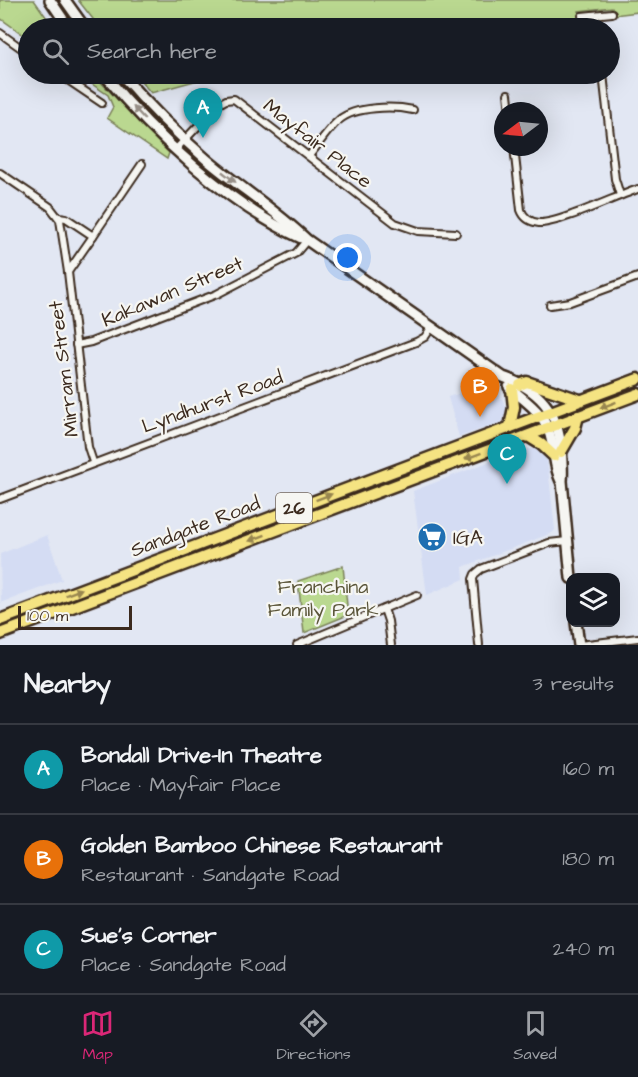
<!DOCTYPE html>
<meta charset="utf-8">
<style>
:root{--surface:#171b24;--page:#20242c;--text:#f1f3f6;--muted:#9ea1a6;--line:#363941;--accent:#db2777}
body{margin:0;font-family:"Architects Daughter",sans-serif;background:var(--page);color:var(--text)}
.controls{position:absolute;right:18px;bottom:18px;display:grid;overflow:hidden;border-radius:12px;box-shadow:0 6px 24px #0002}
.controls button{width:54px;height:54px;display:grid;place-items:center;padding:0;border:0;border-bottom:2px solid var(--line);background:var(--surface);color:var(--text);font:30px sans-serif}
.compass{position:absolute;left:494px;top:102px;width:54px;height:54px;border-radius:50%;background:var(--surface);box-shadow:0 6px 24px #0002;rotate:254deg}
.scale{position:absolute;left:18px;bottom:15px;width:114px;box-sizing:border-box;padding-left:6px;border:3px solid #3b2a1e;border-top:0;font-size:16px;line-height:21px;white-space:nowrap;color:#3b2a1e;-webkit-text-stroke:4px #f6f6f2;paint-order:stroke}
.you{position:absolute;left:348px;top:258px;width:21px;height:21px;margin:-15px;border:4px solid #fff;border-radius:50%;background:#1a73e8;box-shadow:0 0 0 9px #1a73e833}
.badge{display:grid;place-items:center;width:39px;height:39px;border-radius:50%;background:var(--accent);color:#fff;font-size:20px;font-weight:700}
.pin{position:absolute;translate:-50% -50px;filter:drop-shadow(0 2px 3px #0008)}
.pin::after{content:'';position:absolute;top:32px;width:21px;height:18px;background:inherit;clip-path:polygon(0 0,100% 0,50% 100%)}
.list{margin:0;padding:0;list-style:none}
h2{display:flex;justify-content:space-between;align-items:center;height:78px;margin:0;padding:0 24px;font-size:26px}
h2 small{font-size:20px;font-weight:400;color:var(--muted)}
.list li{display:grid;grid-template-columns:39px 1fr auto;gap:18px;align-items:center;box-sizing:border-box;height:90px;padding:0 24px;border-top:2px solid var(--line)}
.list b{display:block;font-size:22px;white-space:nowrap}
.list p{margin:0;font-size:20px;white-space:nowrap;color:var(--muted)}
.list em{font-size:20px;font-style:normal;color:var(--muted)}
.icon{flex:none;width:33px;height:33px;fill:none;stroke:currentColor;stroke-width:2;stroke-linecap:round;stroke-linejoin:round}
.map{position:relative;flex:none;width:638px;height:645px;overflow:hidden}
.search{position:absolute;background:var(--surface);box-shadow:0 6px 24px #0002;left:18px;right:18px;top:18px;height:66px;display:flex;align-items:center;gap:15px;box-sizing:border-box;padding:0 21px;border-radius:33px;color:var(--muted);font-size:22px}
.sheet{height:348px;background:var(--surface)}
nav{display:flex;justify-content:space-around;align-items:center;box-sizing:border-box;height:84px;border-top:2px solid var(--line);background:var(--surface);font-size:16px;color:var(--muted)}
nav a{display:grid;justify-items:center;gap:3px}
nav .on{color:var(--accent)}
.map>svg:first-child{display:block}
.built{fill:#d4dcf3}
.green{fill:#bad890;stroke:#7a8157;stroke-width:1.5}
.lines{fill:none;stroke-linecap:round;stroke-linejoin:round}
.minor-casing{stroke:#3b2a1e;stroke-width:10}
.secondary-casing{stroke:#3b2a1e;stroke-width:14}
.trunk-casing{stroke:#3b2a1e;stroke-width:15}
.minor{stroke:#f6f6f2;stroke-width:6}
.secondary{stroke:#f6f6f2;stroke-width:9}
.trunk{stroke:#f5e382;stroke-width:10}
.oneway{fill:#989088}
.oneway2{fill:#988650}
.labels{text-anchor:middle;stroke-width:4.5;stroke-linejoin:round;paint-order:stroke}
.shield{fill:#f6f6f2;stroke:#73675e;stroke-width:1.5}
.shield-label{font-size:18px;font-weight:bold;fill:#3b2a1e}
.street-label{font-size:20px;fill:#3b2a1e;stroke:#f6f6f2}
.poi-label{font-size:20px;fill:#3b2a1e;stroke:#f6f6f2;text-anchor:start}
.park-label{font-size:20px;fill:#5b563a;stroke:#f6f6f2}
</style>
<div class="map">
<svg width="638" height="645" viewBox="0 0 638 645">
<rect width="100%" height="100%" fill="#e2e7f3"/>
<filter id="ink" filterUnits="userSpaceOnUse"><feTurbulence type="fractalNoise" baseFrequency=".0167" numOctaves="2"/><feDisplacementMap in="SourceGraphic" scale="12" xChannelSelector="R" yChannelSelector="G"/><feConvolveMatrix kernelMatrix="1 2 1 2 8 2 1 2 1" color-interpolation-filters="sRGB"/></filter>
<g filter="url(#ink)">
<g class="built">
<polygon points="493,383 508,410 502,422 459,437 448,397"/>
<polygon points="522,449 535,449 547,459 555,530 552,533 463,567 464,579 427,595 413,491"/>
<polygon points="47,535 62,580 1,603 0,554"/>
</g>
<g class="green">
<polygon points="0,0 34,0 54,28 28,28 28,38 0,18"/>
<polygon points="78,0 638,0 638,12 614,15 612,7 579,11 580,21 521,28 100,28"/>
<polygon points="77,74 93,74 169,153 167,159 107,118 113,107 108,95"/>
<polygon points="135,74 220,74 151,93"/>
<polygon points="343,566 348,615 304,633 298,581"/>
</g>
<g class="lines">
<g class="minor-casing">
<g id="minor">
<polyline points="596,15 598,28"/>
<polyline points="582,16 612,13"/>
<polyline points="0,33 28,53"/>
<polyline points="59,74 102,103"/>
<polyline points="603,74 615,179 620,195"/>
<polyline points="508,94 510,111"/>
<path d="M514,147l7,63c3,8 9,12 18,13 19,1 78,-27 99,-34"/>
<polyline points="176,149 219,104 226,100 234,99 395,223 418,231 456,233"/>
<path d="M309,156c10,-12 19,-27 30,-36 16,-14 55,-14 74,-10"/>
<polyline points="0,173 50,207 60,220 68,272 88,447 93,462"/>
<polyline points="59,217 66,218 93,236 68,272"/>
<polyline points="93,236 142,164"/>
<polyline points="550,305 570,302 638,277"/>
<polyline points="76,345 91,342 217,294 296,253 307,240"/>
<polyline points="0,499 416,342 425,337 431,328"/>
<polyline points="384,609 388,621 391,645"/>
<polyline points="297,645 417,595"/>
<polyline points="479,645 473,579 475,574 481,569 549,543 567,541"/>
<polyline points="579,645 638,638"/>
</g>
</g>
<g class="secondary-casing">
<g id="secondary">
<polyline points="50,0 69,28"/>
<polyline points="65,0 85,28"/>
<path d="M104,74c50,61 125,131 197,164"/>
<path d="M121,74c26,30 55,59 85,85 33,28 70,51 101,81l196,137c36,12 55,34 58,72 1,11 2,21 1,32l9,97"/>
<path d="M509,387c21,18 37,26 43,56 3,14 3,26 9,38"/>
<polyline points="576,622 579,645"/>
</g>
</g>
<g class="trunk-casing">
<g id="trunk">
<polyline points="520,385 527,382 580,400"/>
<polyline points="510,427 514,407 512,389"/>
<polyline points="528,436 541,444 554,456"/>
<polyline points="561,452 575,428 578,416"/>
<polyline points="0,620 638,379"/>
<polyline points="0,634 638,394"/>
</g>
</g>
<use href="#minor" class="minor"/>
<use href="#secondary" class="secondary"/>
<use href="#trunk" class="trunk"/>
</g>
<defs><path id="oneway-solid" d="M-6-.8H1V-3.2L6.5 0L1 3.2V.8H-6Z" transform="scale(1.5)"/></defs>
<g class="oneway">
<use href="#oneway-solid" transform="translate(139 113) rotate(-133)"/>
<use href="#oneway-solid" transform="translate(229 177) rotate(38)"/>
</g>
<g class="oneway2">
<use href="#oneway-solid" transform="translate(608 405) rotate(159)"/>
<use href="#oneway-solid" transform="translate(473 456) rotate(160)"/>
<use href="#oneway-solid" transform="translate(324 497) rotate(-21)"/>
<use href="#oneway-solid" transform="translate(257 538) rotate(159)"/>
<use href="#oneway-solid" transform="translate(74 592) rotate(-21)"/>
</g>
</g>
<defs>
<g id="supermarket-disc" transform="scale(1.5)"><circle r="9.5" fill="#1f6fb2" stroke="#f6f6f2"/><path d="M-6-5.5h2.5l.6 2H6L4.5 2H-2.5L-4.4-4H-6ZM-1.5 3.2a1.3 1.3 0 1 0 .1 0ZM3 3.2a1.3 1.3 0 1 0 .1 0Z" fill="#fff"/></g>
</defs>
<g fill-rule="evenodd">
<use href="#supermarket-disc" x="432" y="537"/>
</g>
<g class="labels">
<rect class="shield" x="276" y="493" width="36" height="30" rx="4.5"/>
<g class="shield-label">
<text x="294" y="514">26</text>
</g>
<g class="street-label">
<text transform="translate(318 143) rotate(38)" y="7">Mayfair Place</text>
<text transform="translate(172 291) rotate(-23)" y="7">Kakawan Street</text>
<text transform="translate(63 369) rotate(-97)" y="7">Mirram Street</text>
<text transform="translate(212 401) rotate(-20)" y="7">Lyndhurst Road</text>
<text transform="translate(195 526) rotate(-21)" y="7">Sandgate Road</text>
</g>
<g class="poi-label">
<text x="453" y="544">IGA</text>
</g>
<g class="park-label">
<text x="323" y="593">Franchina<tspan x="323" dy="23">Family Park</tspan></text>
</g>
</g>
</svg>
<div class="controls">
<button><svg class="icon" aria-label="layers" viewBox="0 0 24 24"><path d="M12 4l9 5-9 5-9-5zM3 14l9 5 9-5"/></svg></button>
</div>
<svg class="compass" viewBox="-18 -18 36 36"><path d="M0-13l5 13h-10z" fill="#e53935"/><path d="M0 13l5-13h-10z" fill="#9ea1a6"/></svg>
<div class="scale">100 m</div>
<div class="you"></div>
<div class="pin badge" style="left:203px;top:138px;background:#0f9aa8">A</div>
<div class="pin badge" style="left:480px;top:417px;background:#e8710a">B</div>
<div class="pin badge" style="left:507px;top:484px;background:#0f9aa8">C</div>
<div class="search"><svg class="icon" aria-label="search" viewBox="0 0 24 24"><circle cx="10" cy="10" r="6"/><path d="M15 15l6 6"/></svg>Search here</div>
</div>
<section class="sheet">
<h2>Nearby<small>3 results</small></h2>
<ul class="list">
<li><span class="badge" style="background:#0f9aa8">A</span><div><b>Bondall Drive-In Theatre</b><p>Place · Mayfair Place</p></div><em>160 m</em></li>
<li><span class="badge" style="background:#e8710a">B</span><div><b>Golden Bamboo Chinese Restaurant</b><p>Restaurant · Sandgate Road</p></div><em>180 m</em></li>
<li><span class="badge" style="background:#0f9aa8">C</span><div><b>Sue's Corner</b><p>Place · Sandgate Road</p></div><em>240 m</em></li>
</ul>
</section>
<nav>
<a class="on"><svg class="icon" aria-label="map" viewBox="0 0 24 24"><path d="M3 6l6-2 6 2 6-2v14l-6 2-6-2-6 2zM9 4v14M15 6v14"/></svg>Map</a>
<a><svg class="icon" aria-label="directions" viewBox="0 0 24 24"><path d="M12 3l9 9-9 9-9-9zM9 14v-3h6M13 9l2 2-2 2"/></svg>Directions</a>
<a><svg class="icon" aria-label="saved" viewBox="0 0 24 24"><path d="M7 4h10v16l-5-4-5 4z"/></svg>Saved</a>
</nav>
